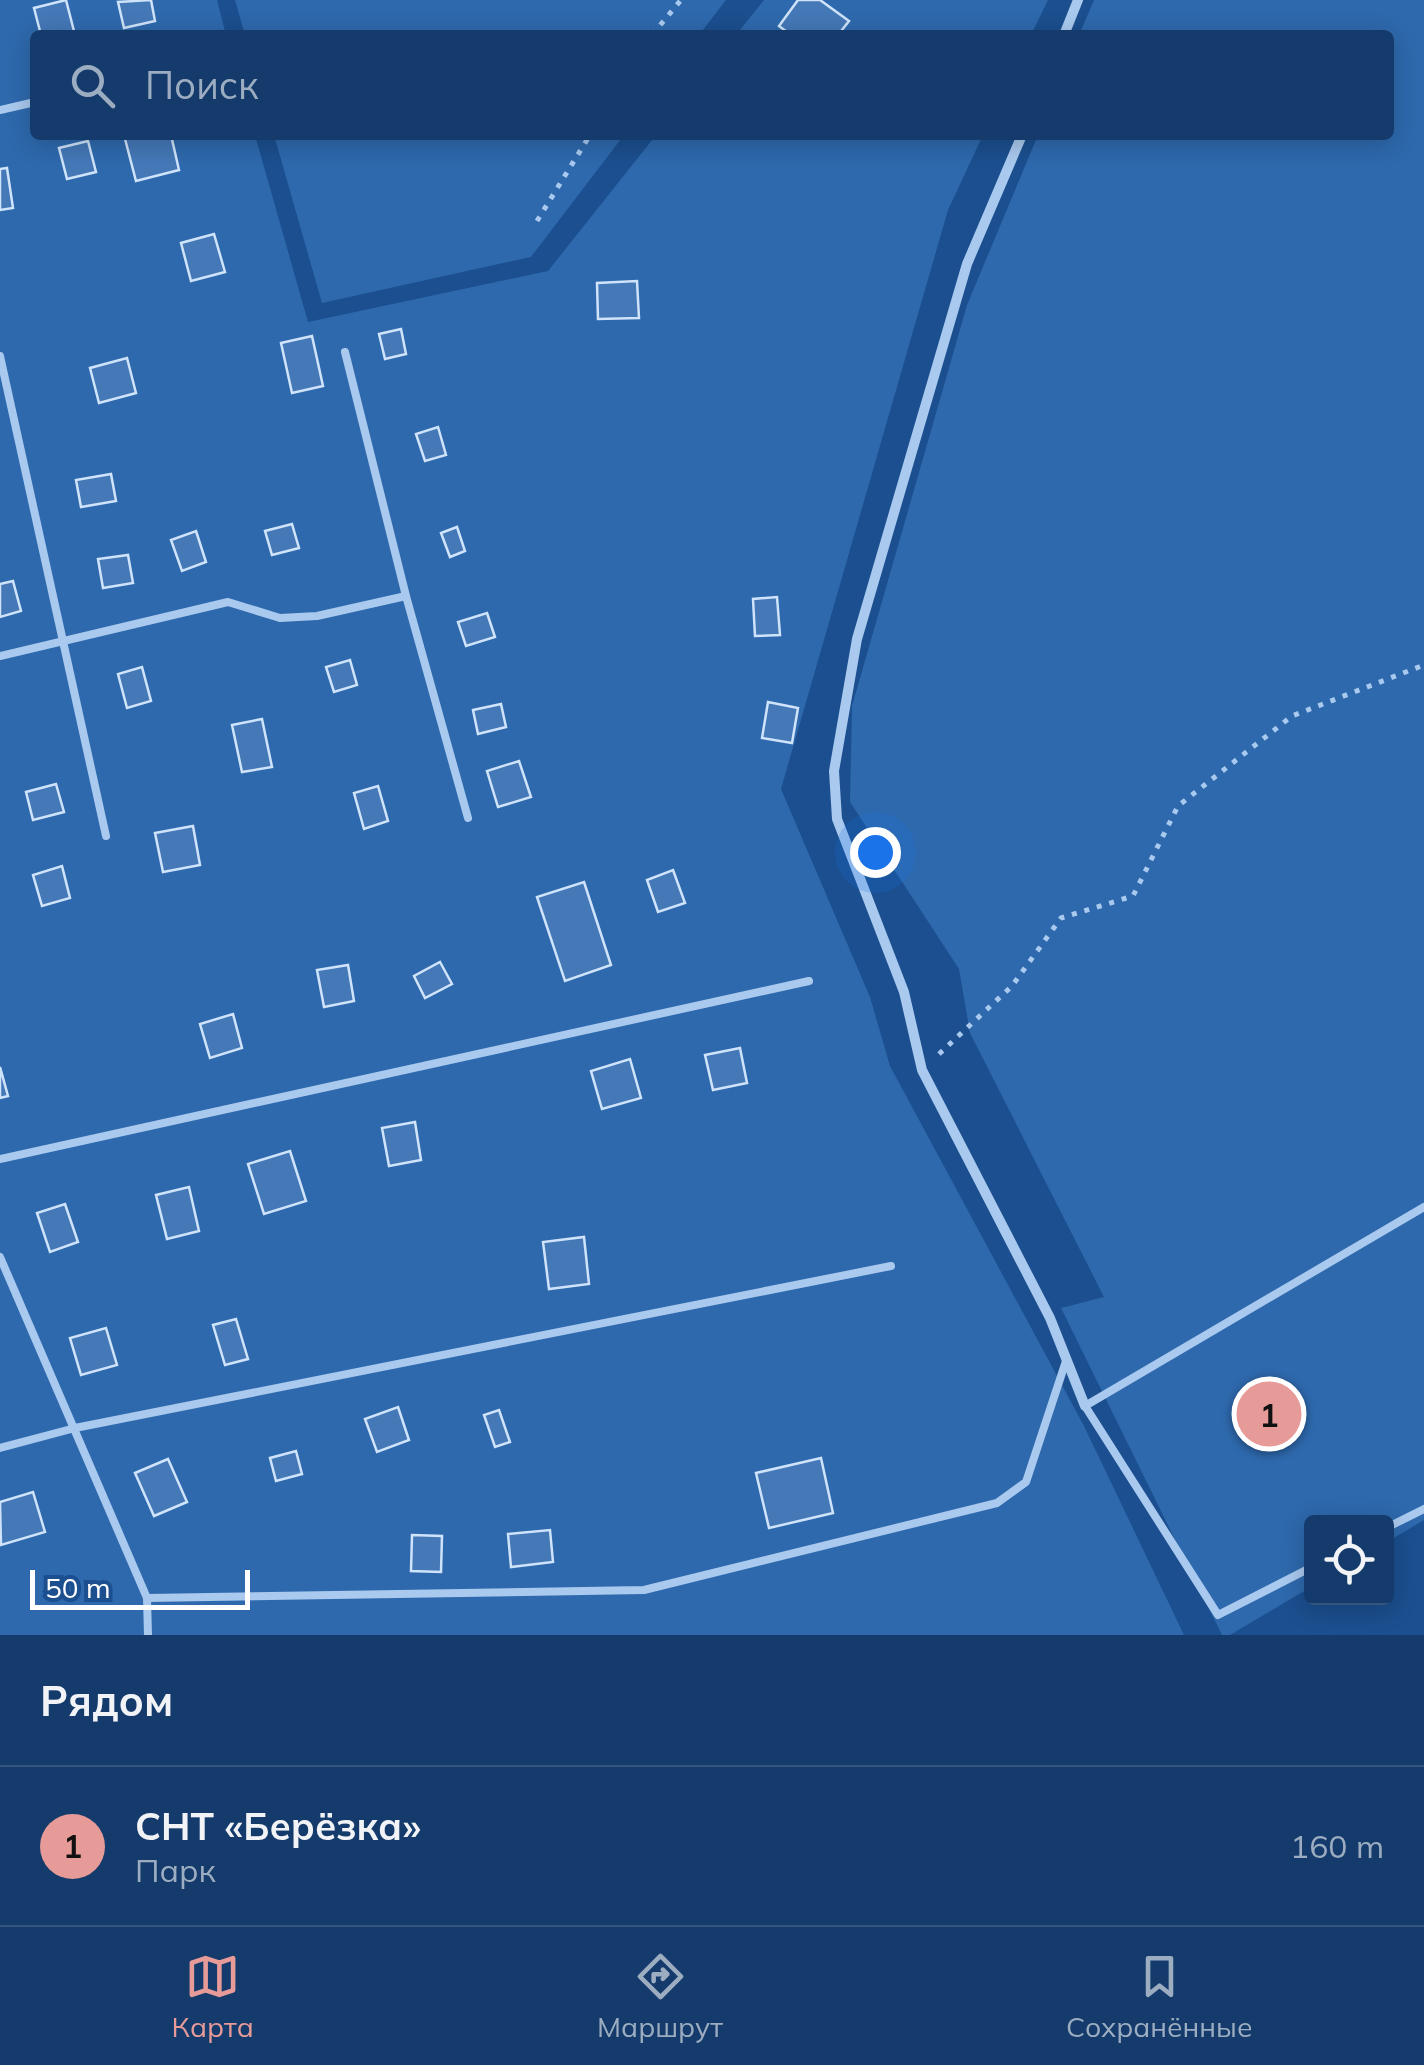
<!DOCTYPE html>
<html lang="ru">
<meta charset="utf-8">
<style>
:root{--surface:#143b6b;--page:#1d4271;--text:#f1f3f6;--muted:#9dadc1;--line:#33557e;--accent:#e69b98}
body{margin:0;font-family:Mulish,sans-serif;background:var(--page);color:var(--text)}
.controls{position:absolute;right:30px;bottom:30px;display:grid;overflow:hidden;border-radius:10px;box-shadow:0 5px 25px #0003}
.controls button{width:90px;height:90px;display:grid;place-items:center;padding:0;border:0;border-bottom:2px solid var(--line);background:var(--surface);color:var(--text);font:50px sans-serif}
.scale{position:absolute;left:30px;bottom:25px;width:220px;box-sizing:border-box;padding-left:10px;border:5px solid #fff;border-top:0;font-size:28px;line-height:35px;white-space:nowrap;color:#fff;-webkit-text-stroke:8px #1b4f8f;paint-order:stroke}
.you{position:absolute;left:875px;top:852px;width:35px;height:35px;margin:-25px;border:8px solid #fff;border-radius:50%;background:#1a73e8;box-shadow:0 0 0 15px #1a73e833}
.badge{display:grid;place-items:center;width:65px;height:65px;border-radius:50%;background:var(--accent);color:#111;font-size:32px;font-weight:700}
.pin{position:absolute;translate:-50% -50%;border:5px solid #fff;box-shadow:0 2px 10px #0006}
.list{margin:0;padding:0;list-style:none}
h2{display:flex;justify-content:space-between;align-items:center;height:130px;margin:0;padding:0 40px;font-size:42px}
h2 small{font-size:32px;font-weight:400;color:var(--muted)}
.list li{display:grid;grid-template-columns:65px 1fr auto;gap:30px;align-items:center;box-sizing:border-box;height:160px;padding:0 40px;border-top:2px solid var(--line)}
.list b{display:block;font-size:38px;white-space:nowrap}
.list p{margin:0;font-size:32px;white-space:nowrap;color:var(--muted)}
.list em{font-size:32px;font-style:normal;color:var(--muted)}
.icon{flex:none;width:55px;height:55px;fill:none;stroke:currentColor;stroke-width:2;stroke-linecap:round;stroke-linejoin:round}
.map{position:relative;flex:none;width:1424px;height:1635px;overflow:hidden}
.search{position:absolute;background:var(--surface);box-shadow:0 5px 25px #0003;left:30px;right:30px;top:30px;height:110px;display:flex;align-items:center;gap:25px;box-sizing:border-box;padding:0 35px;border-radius:10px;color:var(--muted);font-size:38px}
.sheet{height:290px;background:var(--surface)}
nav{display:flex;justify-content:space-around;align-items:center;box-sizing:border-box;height:140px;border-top:2px solid var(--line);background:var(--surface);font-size:28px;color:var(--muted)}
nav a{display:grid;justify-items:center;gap:5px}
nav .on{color:var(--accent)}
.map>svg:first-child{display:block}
.green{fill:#2e69ad}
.building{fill:#4478b7;stroke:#cfe3fa;stroke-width:2.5}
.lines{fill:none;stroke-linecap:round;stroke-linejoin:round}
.path{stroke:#a9c9ee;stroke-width:5;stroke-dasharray:5 8;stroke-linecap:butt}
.service{stroke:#a9c9ee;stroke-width:8}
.minor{stroke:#a9c9ee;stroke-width:10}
</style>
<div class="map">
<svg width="1424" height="1635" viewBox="0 0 1424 1635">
<rect width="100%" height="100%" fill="#1b4f8f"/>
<g class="green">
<polygon points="0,0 217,0 226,35 35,35 35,135 255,135 308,322 548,271 656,135 983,135 948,210 781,789 870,997 890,1066 1084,1426 1184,1635 0,1635"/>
<polygon points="235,0 726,0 699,35 245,35"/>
<polygon points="764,0 1048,0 1031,35 736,35"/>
<polygon points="1094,0 1424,0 1424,1520 1387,1542 1386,1522 1312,1522 1311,1587 1230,1635 1222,1635 1061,1308 1104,1297 970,1033 959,969 850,802 852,706 967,305 1038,135 1389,135 1389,35 1079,35"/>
<polygon points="274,135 624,135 531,257 322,303"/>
</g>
<g class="building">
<polygon points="66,0 75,35 41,35 34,8"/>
<polygon points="151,0 155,21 124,28 118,2"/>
<polygon points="798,0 820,0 849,21 838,35 791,35 779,26"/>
<polygon points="124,135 171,135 179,170 136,181"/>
<polygon points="88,141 96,172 67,179 59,148"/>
<polygon points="7,168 13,208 0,210 0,169"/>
<polygon points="214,234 225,272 191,281 181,243"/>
<polygon points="637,281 639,318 598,319 597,283"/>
<polygon points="401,329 406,354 385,359 379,334"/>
<polygon points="312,336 323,386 292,393 281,343"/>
<polygon points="127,358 136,393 99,403 90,368"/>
<polygon points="438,427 446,455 425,461 416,434"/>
<polygon points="111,474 116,501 81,507 76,480"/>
<polygon points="292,524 299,548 272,555 265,531"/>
<polygon points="457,527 465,551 450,557 441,533"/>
<polygon points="196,531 206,562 182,571 171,540"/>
<polygon points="128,555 133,583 103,588 98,559"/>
<polygon points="13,581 21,611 0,617 0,584"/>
<polygon points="777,597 780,635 755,636 753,599"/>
<polygon points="487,613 495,637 466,646 458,622"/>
<polygon points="350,660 357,685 334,692 326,667"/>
<polygon points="142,667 151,701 127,708 118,674"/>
<polygon points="768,702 798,708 792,743 762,738"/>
<polygon points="501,704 506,727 478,734 473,710"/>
<polygon points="262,719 272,767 242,772 232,725"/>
<polygon points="519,761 531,797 498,807 487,771"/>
<polygon points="56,784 64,812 33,820 26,792"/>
<polygon points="378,786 388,821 364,829 354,793"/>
<polygon points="193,826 200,865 163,872 155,833"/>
<polygon points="62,866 70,898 42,906 33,875"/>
<polygon points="673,870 685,903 658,912 647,880"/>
<polygon points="584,882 611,965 565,981 537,897"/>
<polygon points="440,962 452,984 425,998 414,976"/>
<polygon points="348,965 354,1001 324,1007 317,970"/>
<polygon points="233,1014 242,1048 210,1058 200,1024"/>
<polygon points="740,1048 747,1083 713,1090 705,1055"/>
<polygon points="630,1059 641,1098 602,1109 591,1071"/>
<polygon points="0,1067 8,1096 0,1098"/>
<polygon points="415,1122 421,1160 389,1166 382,1128"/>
<polygon points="290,1151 306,1201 264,1214 248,1164"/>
<polygon points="189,1187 199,1231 167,1239 156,1195"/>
<polygon points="65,1204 78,1242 50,1252 37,1213"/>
<polygon points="584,1237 589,1284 549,1289 543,1242"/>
<polygon points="236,1319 248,1359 225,1365 213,1325"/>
<polygon points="106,1328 117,1365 81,1375 70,1338"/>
<polygon points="398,1407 409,1440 377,1452 365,1419"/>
<polygon points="499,1410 510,1442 495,1447 484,1415"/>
<polygon points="296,1451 302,1474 276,1481 270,1458"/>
<polygon points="821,1458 833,1513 769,1528 756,1473"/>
<polygon points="168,1459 187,1502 154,1516 135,1473"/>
<polygon points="33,1492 45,1532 1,1545 0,1502"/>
<polygon points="550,1530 553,1562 511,1567 508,1534"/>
<polygon points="412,1535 442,1536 441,1572 411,1571"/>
</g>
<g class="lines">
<g class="path">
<polyline points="652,35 681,0"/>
<polyline points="537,221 590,135"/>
<polyline points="939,1054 1012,986 1061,918 1133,896 1178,806 1292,716 1424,665"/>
</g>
<g class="service">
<polyline points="0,110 35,102"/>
<polyline points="0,356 106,836"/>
<polyline points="406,596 468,818"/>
<polyline points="0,656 228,602 280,618 317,616 406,596 345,352"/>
<polyline points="0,1159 809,981"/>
<polyline points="0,1257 147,1598 644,1590 997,1503 1026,1482 1066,1361"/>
<polyline points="0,1448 75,1428 891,1266"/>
<polyline points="1386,1528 1424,1509"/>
<polyline points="1312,1567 1218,1615 1085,1406 1424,1207"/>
<polyline points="147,1598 148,1635"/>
</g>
<g class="minor">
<polyline points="1064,35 1078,0"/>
<polyline points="1022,135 967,264 920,424 857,639 834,771 837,819 904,992 922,1070 1050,1318 1085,1406"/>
</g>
</g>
</svg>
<div class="controls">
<button><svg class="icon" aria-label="locate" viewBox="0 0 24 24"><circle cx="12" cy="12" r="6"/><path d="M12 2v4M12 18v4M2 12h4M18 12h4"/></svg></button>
</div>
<div class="scale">50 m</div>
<div class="you"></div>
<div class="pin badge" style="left:1269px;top:1414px">1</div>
<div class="search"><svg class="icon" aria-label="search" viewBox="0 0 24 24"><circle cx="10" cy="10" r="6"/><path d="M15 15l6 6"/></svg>Поиск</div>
</div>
<section class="sheet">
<h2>Рядом<small></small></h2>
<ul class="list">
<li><span class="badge">1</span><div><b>СНТ «Берёзка»</b><p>Парк</p></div><em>160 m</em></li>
</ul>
</section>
<nav>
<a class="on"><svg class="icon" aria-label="map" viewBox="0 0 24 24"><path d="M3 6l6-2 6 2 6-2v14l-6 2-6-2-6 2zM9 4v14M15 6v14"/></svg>Карта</a>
<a><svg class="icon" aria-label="directions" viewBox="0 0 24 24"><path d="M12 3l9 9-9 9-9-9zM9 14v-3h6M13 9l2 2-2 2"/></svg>Маршрут</a>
<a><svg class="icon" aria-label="saved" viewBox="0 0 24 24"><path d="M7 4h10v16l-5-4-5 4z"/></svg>Сохранённые</a>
</nav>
